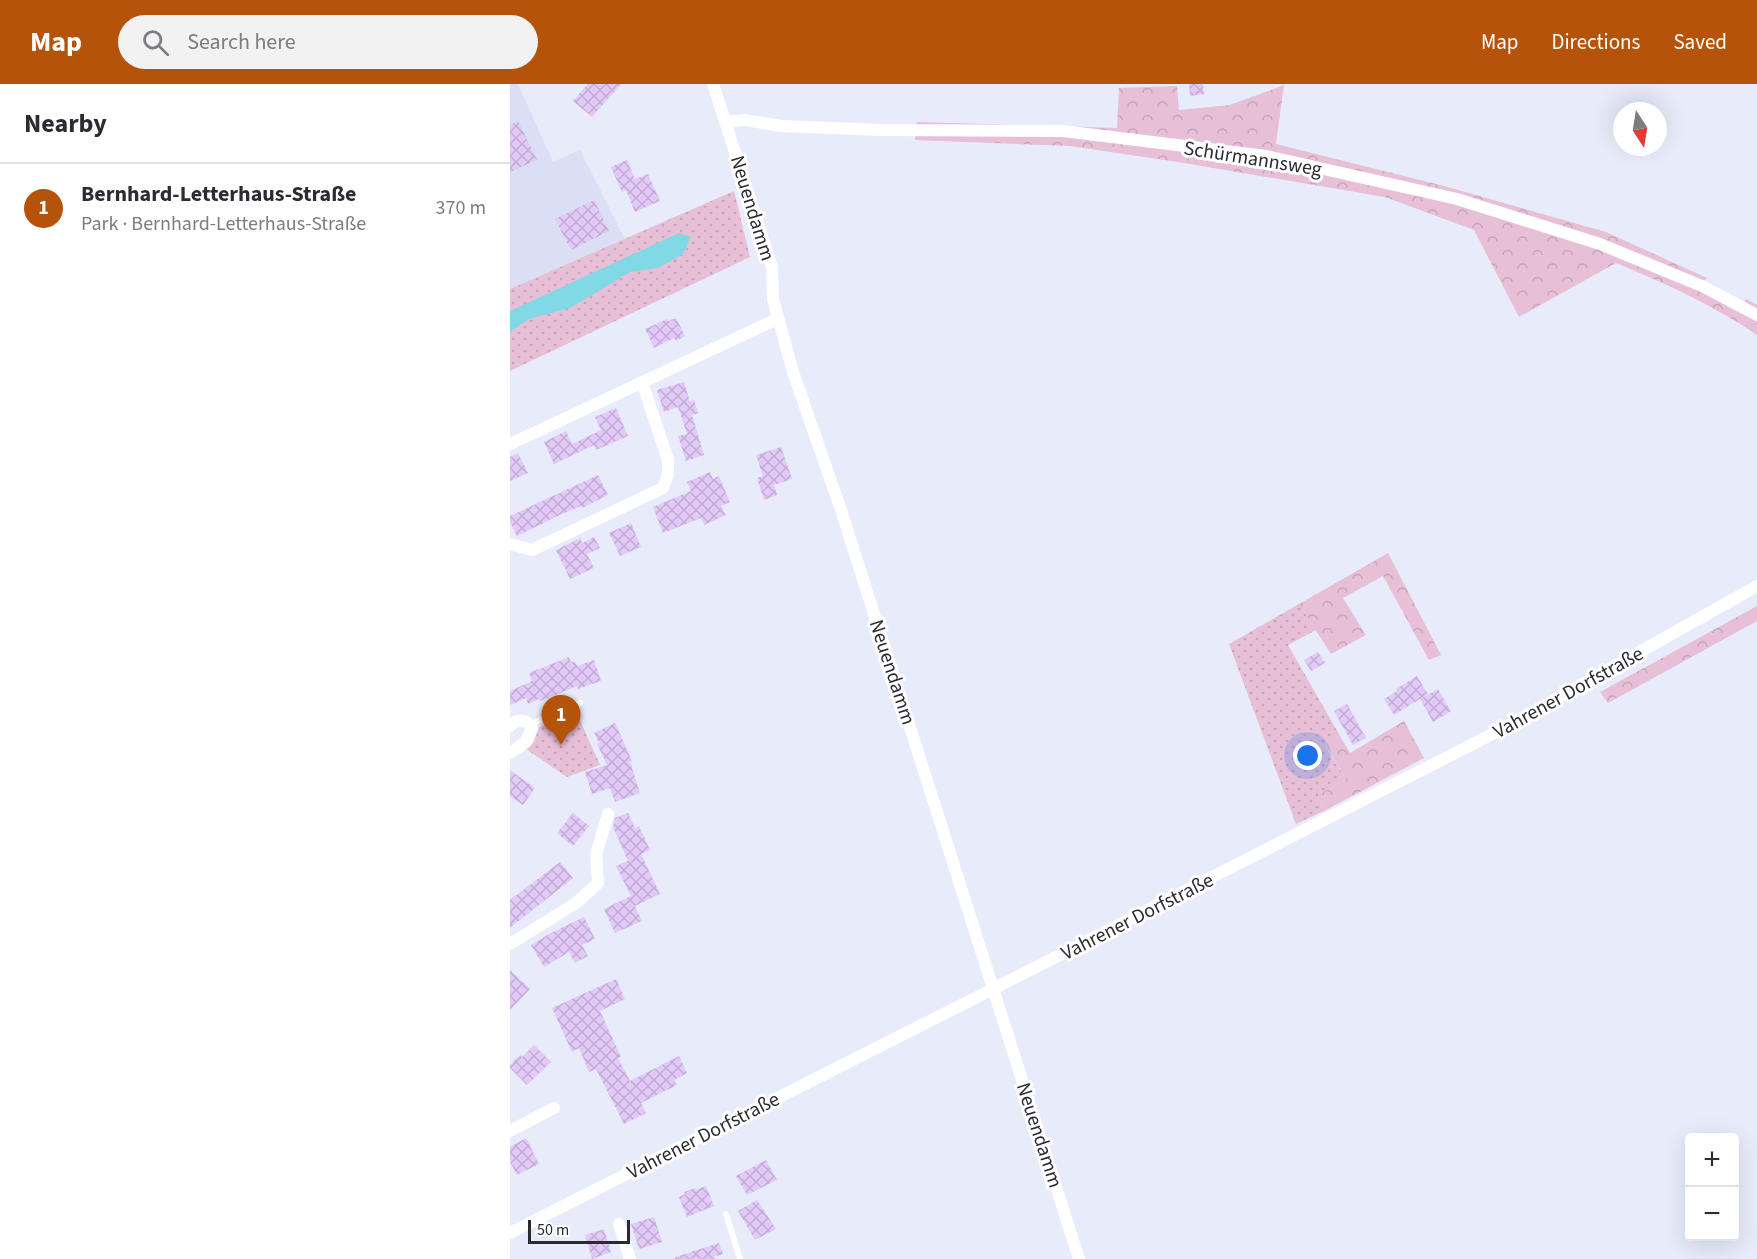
<!DOCTYPE html>
<meta charset="utf-8">
<style>
:root{--surface:#fff;--page:#f2f2f3;--text:#2b2b33;--muted:#7c7c81;--line:#e1e1e2;--accent:#b45309}
body{margin:0;font-family:"Source Sans 3",sans-serif;background:var(--page);color:var(--text)}
.controls{position:absolute;right:18px;bottom:18px;display:grid;overflow:hidden;border-radius:6px;box-shadow:0 6px 24px #0002}
.controls button{width:54px;height:54px;display:grid;place-items:center;padding:0;border:0;border-bottom:2px solid var(--line);background:var(--surface);color:var(--text);font:30px sans-serif}
.compass{position:absolute;left:1103px;top:18px;width:54px;height:54px;border-radius:50%;background:var(--surface);box-shadow:0 6px 24px #0002;rotate:168deg}
.scale{position:absolute;left:18px;bottom:15px;width:102px;box-sizing:border-box;padding-left:6px;border:3px solid #2a2b31;border-top:0;font-size:16px;line-height:21px;white-space:nowrap;color:#2a2b31;-webkit-text-stroke:4px #fff;paint-order:stroke}
.you{position:absolute;left:798px;top:672px;width:21px;height:21px;margin:-15px;border:4px solid #fff;border-radius:50%;background:#1a73e8;box-shadow:0 0 0 9px #1a73e833}
.badge{display:grid;place-items:center;width:39px;height:39px;border-radius:50%;background:var(--accent);color:#fff;font-size:20px;font-weight:700}
.pin{position:absolute;translate:-50% -50px;filter:drop-shadow(0 2px 3px #0008)}
.pin::after{content:'';position:absolute;top:32px;width:21px;height:18px;background:inherit;clip-path:polygon(0 0,100% 0,50% 100%)}
.list{margin:0;padding:0;list-style:none}
h2{display:flex;justify-content:space-between;align-items:center;height:78px;margin:0;padding:0 24px;font-size:26px}
h2 small{font-size:20px;font-weight:400;color:var(--muted)}
.list li{display:grid;grid-template-columns:39px 1fr auto;gap:18px;align-items:center;box-sizing:border-box;height:90px;padding:0 24px;border-top:2px solid var(--line)}
.list b{display:block;font-size:22px;white-space:nowrap}
.list p{margin:0;font-size:20px;white-space:nowrap;color:var(--muted)}
.list em{font-size:20px;font-style:normal;color:var(--muted)}
.icon{flex:none;width:33px;height:33px;fill:none;stroke:currentColor;stroke-width:2;stroke-linecap:round;stroke-linejoin:round}
.map{position:relative;flex:none;width:1247px;height:1175px;overflow:hidden}
header{display:flex;align-items:center;gap:36px;box-sizing:border-box;height:84px;padding:0 30px;background:var(--accent);color:#fff}
header strong{font-size:28px}
nav{display:flex;gap:33px;margin-inline-start:auto;font-size:21px}
.search{width:420px;height:54px;background:var(--page);display:flex;align-items:center;gap:15px;box-sizing:border-box;padding:0 21px;border-radius:33px;color:var(--muted);font-size:22px}
main{display:flex}
aside{flex:1;background:var(--surface)}
.map>svg:first-child{display:block}
.built{fill:#dadff5}
.grass{fill:url(#grass-dots)}
.forest{fill:url(#forest-crowns)}
.water{fill:#82d9e6}
.building{fill:url(#building-cross-hatch)}
.lines{fill:none;stroke-linecap:round;stroke-linejoin:round}
.service{stroke:#fff;stroke-width:6}
.minor{stroke:#fff;stroke-width:12}
.labels{text-anchor:middle;stroke-width:6;stroke-linejoin:round;paint-order:stroke}
.street-label{font-size:20px;fill:#2a2b31;stroke:#fff}
</style>
<header>
<strong>Map</strong>
<div class="search"><svg class="icon" aria-label="search" viewBox="0 0 24 24"><circle cx="10" cy="10" r="6"/><path d="M15 15l6 6"/></svg>Search here</div>
<nav><a>Map</a><a>Directions</a><a>Saved</a></nav>
</header>
<main>
<aside>
<h2>Nearby<small></small></h2>
<ul class="list">
<li><span class="badge">1</span><div><b>Bernhard-Letterhaus-Straße</b><p>Park · Bernhard-Letterhaus-Straße</p></div><em>370 m</em></li>
</ul>
</aside>
<div class="map">
<svg width="1247" height="1175" viewBox="0 0 1247 1175">
<defs>
<pattern id="grass-dots" width="8" height="8" patternUnits="userSpaceOnUse" patternTransform="scale(1.5)"><rect width="8" height="8" fill="#e7bfd7"/><path d="M2 2h.1M6 6h.1" fill="none" stroke="#c6a4b9" stroke-width="1.8" stroke-linecap="round"/></pattern>
<pattern id="forest-crowns" width="20" height="18" patternUnits="userSpaceOnUse" patternTransform="scale(1.5)"><rect width="20" height="18" fill="#e7bfd7"/><path d="M2 6a3 3 0 1 1 6 0M12 15a3 3 0 1 1 6 0" fill="none" stroke="#c6a4b9"/></pattern>
<pattern id="building-cross-hatch" width="8" height="8" patternUnits="userSpaceOnUse" patternTransform="scale(1.5)"><rect width="8" height="8" fill="#e2c9f8"/><path d="M0 0l8 8M0 8l8-8" fill="none" stroke="#c2add5"/></pattern>
</defs>
<rect width="100%" height="100%" fill="#e8ebfa"/>
<polygon class="built" points="0,0 8,0 43,78 70,66 115,155 0,205"/>
<g class="grass">
<polygon points="224,107 240,173 0,287 0,205"/>
<polygon points="789,520 806,546 778,561 830,652 815,662 836,695 808,711 814,727 786,740 719,560"/>
<polygon points="56,632 68,632 90,681 57,693 16,665 24,658 29,643"/>
</g>
<g class="forest">
<path d="M774,1l-8,59 168,42 162,46 101,46 -8,8 40,24 7,-11 11,6v30c-45,-31 -91,-51 -141,-72l-97,54 -45,-87 -89,-33 -207,-35 -108,-16 -155,-6 2,-18 200,6 2,-40 58,-2 2,24 51,-5z"/>
<polygon points="878,469 931,571 919,576 873,492 833,514 856,551 821,570 789,520"/>
<polygon points="1247,522 1247,537 1098,619 1090,608"/>
<polygon points="894,637 914,674 814,727 808,711 836,695 815,661 830,652 840,669"/>
</g>
<polygon class="water" points="169,149 181,153 173,170 148,184 120,188 60,224 19,235 0,248 0,227"/>
<g class="building">
<polygon points="78,0 111,0 82,33 63,17"/>
<polygon points="679,0 693,0 694,10 680,12"/>
<polygon points="8,37 27,76 0,88 0,41"/>
<polygon points="117,76 125,95 138,90 150,117 125,128 116,106 112,108 101,83"/>
<polygon points="84,116 99,147 61,166 45,135"/>
<polygon points="166,234 175,252 166,257 164,254 144,264 135,245 157,235 158,237"/>
<polygon points="174,298 180,318 184,316 188,329 182,331 194,371 176,377 168,352 177,350 168,323 154,328 147,306"/>
<polygon points="106,324 118,352 86,366 84,361 44,380 34,358 56,347 62,360 91,346 85,333"/>
<polygon points="271,363 282,395 264,401 267,411 254,416 247,394 253,392 246,371"/>
<polygon points="8,369 18,389 0,397 0,373"/>
<polygon points="200,388 203,395 209,392 220,418 211,422 216,431 194,441 191,434 153,449 143,423 181,407 177,398"/>
<polygon points="88,391 98,411 72,424 71,422 54,429 7,452 0,438 0,432"/>
<polygon points="121,439 131,463 110,472 99,449"/>
<polygon points="84,453 90,464 77,470 84,484 60,495 46,466 70,454 72,459"/>
<polygon points="808,568 815,579 801,587 794,576"/>
<polygon points="59,573 61,578 65,577 67,582 84,576 91,597 68,605 67,602 30,617 29,615 18,620 16,614 0,621 0,607 22,597 19,589"/>
<polygon points="907,592 918,610 884,631 874,615 887,607 886,605"/>
<polygon points="928,605 941,627 923,638 910,615"/>
<polygon points="837,620 856,654 843,661 824,627"/>
<polygon points="105,639 122,677 120,678 130,709 105,718 100,704 82,710 75,688 97,681 87,660 89,659 84,649"/>
<polygon points="0,686 25,704 13,721 0,712"/>
<polygon points="63,729 79,742 63,762 47,749"/>
<polygon points="118,729 125,744 129,742 140,766 131,770 150,810 125,822 132,837 105,849 94,825 121,812 106,782 118,777 103,743 105,734"/>
<polygon points="50,778 63,794 0,844 0,816"/>
<polygon points="74,833 85,855 72,861 78,872 65,879 59,868 34,883 21,861 39,850"/>
<polygon points="0,886 20,905 0,926"/>
<polygon points="106,895 115,915 90,927 111,973 108,974 120,997 169,972 177,989 164,996 167,1001 131,1019 136,1029 114,1040 86,985 79,988 69,964 62,968 42,924"/>
<polygon points="24,961 41,978 17,1001 0,984 0,981 10,971 12,973"/>
<polygon points="16,1054 29,1080 7,1091 0,1078 0,1063"/>
<polygon points="256,1076 267,1096 237,1111 226,1092"/>
<polygon points="196,1102 204,1122 177,1133 169,1113 175,1110 174,1108 185,1104 186,1106"/>
<polygon points="247,1116 266,1145 245,1156 228,1127"/>
<polygon points="144,1133 152,1158 129,1165 121,1140"/>
<polygon points="94,1145 101,1168 82,1175 75,1151"/>
<polygon points="209,1159 213,1170 204,1173 205,1175 165,1175 165,1173"/>
</g>
<g class="lines">
<g class="service">
<polyline points="21,640 70,619"/>
<polyline points="216,1130 230,1175"/>
</g>
<g class="minor">
<polyline points="203,0 262,183 263,215 283,288 331,426 569,1175"/>
<polyline points="215,38 235,36 271,42 371,46 553,47 756,72 947,115 1090,160 1192,202 1247,231"/>
<polyline points="0,360 267,235"/>
<polyline points="0,460 22,466 153,404 158,390 158,376 132,298"/>
<path d="M0,642c5,-6 10,-6 17,-4l5,6 -6,14 -16,11"/>
<polyline points="0,860 66,819 88,799 86,771 98,730"/>
<polyline points="0,1047 44,1024"/>
<polyline points="109,1140 120,1175"/>
<polyline points="0,1149 483,905 998,642 1247,502"/>
</g>
</g>
<g class="labels">
<g class="street-label">
<text transform="translate(743 74) rotate(9)" y="7">Schürmannsweg</text>
<text transform="translate(243 124) rotate(73)" y="7">Neuendamm</text>
<text transform="translate(383 588) rotate(72)" y="7">Neuendamm</text>
<text transform="translate(1058 608) rotate(-29)" y="7">Vahrener Dorfstraße</text>
<text transform="translate(627 832) rotate(-27)" y="7">Vahrener Dorfstraße</text>
<text transform="translate(193 1051) rotate(-27)" y="7">Vahrener Dorfstraße</text>
<text transform="translate(530 1051) rotate(72)" y="7">Neuendamm</text>
</g>
</g>
</svg>
<div class="controls">
<button>+</button>
<button>−</button>
</div>
<svg class="compass" viewBox="-18 -18 36 36"><path d="M0-13l5 13h-10z" fill="#e53935"/><path d="M0 13l5-13h-10z" fill="#7c7c81"/></svg>
<div class="scale">50 m</div>
<div class="you"></div>
<div class="pin badge" style="left:51px;top:661px">1</div>
</div>
</main>
